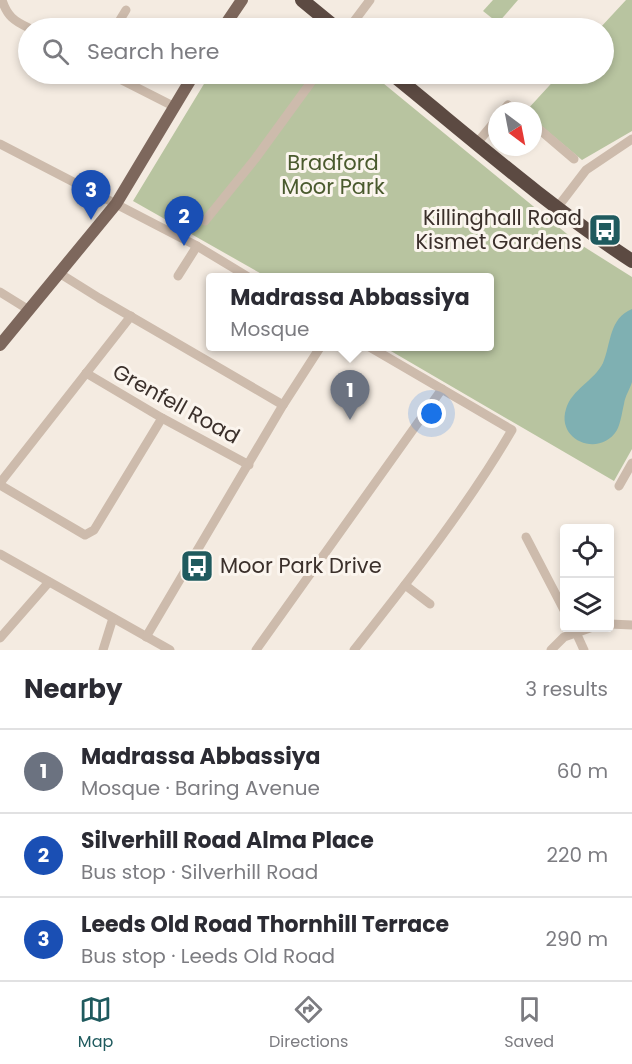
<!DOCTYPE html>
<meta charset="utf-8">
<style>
:root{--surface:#fff;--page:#f7f7f7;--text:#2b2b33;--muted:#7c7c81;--line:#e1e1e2;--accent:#1f5a5e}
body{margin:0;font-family:Poppins,sans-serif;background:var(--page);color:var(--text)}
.controls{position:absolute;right:18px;bottom:18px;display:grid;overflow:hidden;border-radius:6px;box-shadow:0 3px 9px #0003}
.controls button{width:54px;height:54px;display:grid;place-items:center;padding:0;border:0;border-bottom:2px solid var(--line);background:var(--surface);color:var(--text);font:30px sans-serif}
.compass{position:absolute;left:488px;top:102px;width:54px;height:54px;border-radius:50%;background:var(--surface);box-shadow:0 3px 9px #0003;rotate:148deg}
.you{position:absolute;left:432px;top:414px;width:21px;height:21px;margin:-15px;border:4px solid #fff;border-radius:50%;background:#1a73e8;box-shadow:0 0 0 9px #1a73e833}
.badge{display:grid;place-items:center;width:39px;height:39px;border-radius:50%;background:var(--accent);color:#fff;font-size:20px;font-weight:700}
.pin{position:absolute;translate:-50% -50px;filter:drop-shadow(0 2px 3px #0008)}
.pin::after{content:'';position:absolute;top:32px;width:21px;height:18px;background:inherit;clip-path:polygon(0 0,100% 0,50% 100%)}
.popup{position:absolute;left:206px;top:273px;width:288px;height:78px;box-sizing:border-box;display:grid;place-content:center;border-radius:6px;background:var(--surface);filter:drop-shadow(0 2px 4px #0005);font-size:20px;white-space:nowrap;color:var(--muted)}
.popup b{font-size:22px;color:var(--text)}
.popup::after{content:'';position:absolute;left:50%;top:100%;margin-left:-12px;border:12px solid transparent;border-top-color:var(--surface)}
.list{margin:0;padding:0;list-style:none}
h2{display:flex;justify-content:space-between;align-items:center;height:78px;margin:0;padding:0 24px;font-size:26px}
h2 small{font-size:20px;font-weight:400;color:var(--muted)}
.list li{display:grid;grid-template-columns:39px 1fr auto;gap:18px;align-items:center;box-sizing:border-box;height:84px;padding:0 24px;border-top:2px solid var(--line)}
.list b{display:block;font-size:22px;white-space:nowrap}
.list p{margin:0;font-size:20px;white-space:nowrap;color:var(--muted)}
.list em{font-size:20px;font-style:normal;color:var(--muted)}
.icon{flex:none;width:33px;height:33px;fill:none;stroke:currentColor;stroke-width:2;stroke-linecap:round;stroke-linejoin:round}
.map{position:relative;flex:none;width:632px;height:650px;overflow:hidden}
.search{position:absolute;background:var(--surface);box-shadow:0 3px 9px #0003;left:18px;right:18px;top:18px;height:66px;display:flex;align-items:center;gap:15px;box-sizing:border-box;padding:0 21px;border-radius:33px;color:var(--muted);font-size:22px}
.sheet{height:330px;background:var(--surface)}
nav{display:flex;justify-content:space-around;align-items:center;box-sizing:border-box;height:84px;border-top:2px solid var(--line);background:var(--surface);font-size:16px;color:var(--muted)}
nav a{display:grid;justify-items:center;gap:3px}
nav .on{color:var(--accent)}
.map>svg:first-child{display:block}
.green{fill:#b8c4a0}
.water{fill:#7fb0b2}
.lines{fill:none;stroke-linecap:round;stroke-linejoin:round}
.minor{stroke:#cdbbac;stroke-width:9}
.major{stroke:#7d675c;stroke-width:12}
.highway{stroke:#5c4a42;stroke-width:14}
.labels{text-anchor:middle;stroke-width:6;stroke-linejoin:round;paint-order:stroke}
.park-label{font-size:21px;fill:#4a5a2e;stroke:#fbf5ee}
.poi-label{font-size:21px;fill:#3b302b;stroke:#fbf5ee;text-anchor:end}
.street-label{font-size:21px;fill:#3b302b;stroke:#fbf5ee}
</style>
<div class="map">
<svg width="632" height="650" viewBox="0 0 632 650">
<rect width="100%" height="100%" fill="#f4ebe1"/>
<g class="green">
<polygon points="493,0 518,0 498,23 483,11"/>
<polygon points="626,0 632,0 632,131 582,160 533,119 533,111 526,111 560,74 604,74 604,28 600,28"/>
<polygon points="210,74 300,74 305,77 308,74 372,74 578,243 632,277 632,449 614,481 384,347 490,346 490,278 267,277 133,201"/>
</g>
<path class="water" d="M632,309c0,18 0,37 0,55 0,6 0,13 0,18 -2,7 -7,14 -8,22 -2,8 -3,18 -7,26 -17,28 -61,11 -51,-21 6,-20 28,-28 37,-46 8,-19 6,-45 29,-54z"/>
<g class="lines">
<g class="minor">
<path d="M2,0c5,16 12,21 27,28"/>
<polyline points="115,28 126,10"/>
<polyline points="349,28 370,0"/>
<polyline points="110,74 173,106"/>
<polyline points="503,111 508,105 516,111"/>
<polyline points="533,124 574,159"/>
<polyline points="477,143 497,119"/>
<polyline points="0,144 197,246 250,278"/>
<polyline points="557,208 586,170 632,139"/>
<polyline points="205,221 255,159 317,74"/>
<polyline points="59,273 99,298 283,405"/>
<polyline points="178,276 197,246"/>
<polyline points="0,292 29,310"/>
<polyline points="86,373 162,418 249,465"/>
<polyline points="0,483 131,316"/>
<polyline points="0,485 85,535 94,530 162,418"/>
<polyline points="619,486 632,463"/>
<polyline points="526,537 564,610"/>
<polyline points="0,554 170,650"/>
<polyline points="405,585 430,604"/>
<polyline points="610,624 632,625"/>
<polyline points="574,628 584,650"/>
<polyline points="146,637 283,405 321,346"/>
<polyline points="0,638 49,582"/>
<polyline points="103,650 113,618"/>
<polyline points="256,650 442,389"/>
<path d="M354,650c56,-71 113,-143 158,-220l-144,-84"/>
<polyline points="551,650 564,637 590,628"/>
</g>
<g class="major">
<polyline points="223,28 242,0"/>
<polyline points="0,345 116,204 194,74"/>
</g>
<g class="highway">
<polyline points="302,0 336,28"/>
<path d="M392,74c79,64 155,131 240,187"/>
</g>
</g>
<defs>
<g id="bus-square" transform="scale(1.725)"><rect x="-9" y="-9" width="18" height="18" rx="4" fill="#1f5a5e" stroke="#fbf5ee"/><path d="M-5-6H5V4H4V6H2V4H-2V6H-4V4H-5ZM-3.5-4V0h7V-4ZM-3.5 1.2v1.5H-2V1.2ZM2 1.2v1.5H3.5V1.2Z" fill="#fff"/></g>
</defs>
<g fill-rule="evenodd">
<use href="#bus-square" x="605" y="230"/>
<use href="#bus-square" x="197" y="566"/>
</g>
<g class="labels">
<g class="park-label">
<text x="333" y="170">Bradford<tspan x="333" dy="24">Moor Park</tspan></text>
</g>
<g class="poi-label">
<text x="582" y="225">Killinghall Road<tspan x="582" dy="24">Kismet Gardens</tspan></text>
<text x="220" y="573" text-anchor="start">Moor Park Drive</text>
</g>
<g class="street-label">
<text transform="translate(176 404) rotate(29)" y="7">Grenfell Road</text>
</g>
</g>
</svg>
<div class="controls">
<button><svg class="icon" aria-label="locate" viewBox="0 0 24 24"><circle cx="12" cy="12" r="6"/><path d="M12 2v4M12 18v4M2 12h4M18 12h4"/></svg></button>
<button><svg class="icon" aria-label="layers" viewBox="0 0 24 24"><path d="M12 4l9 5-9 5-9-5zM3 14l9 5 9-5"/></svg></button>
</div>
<svg class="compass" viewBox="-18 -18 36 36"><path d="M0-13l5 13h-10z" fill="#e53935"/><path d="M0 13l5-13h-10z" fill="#7c7c81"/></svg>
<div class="you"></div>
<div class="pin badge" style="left:350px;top:420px;background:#6b7280">1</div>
<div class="popup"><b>Madrassa Abbassiya</b>Mosque</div>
<div class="pin badge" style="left:184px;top:246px;background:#1a4fb4">2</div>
<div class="pin badge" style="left:91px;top:220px;background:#1a4fb4">3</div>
<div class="search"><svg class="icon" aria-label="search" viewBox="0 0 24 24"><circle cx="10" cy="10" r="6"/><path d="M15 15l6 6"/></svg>Search here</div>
</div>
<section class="sheet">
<h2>Nearby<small>3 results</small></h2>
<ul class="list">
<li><span class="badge" style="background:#6b7280">1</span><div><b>Madrassa Abbassiya</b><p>Mosque · Baring Avenue</p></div><em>60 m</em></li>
<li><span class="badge" style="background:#1a4fb4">2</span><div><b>Silverhill Road Alma Place</b><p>Bus stop · Silverhill Road</p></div><em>220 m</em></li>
<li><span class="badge" style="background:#1a4fb4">3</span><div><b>Leeds Old Road Thornhill Terrace</b><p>Bus stop · Leeds Old Road</p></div><em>290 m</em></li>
</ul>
</section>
<nav>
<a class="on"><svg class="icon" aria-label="map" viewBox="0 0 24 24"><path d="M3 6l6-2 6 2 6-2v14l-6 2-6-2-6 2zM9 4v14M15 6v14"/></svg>Map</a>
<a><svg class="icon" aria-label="directions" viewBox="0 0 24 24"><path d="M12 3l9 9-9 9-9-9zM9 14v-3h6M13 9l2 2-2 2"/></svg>Directions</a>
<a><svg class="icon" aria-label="saved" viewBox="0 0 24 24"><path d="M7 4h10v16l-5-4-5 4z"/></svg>Saved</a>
</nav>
